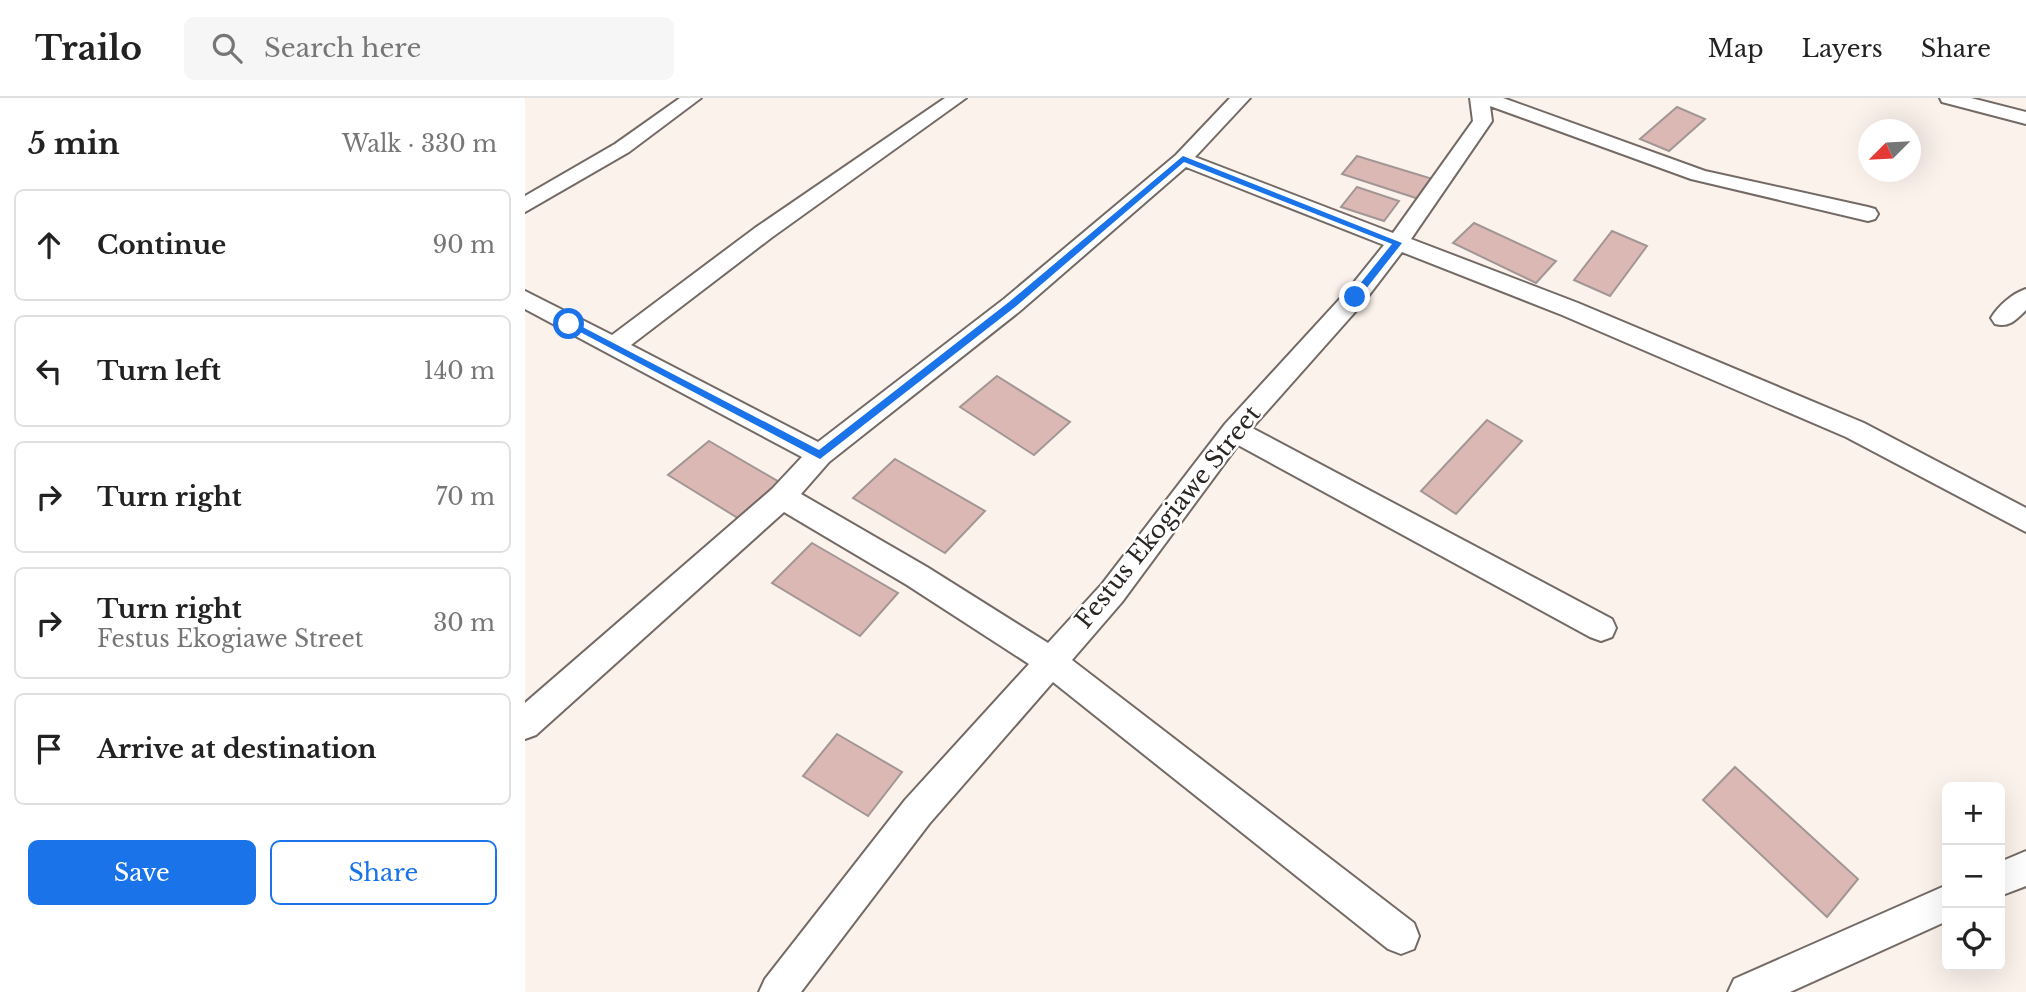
<!DOCTYPE html>
<meta charset="utf-8">
<style>
:root{--surface:#fff;--page:#f6f6f6;--text:#222;--muted:#767676;--line:#e0e0e0;--accent:#1a73e8}
body{margin:0;font-family:"Libre Baskerville",serif;background:var(--page);color:var(--text)}
.controls{position:absolute;right:21px;bottom:21px;display:grid;overflow:hidden;border-radius:10px;box-shadow:0 7px 28px #0002}
.controls button{width:63px;height:63px;display:grid;place-items:center;padding:0;border:0;border-bottom:2px solid var(--line);background:var(--surface);color:var(--text);font:35px sans-serif}
.compass{position:absolute;left:1333px;top:21px;width:63px;height:63px;border-radius:50%;background:var(--surface);box-shadow:0 7px 28px #0002;rotate:246deg}
.stop{position:absolute;width:21px;height:21px;margin:-16px;border:5px solid #1a73e8;border-radius:50%;background:#fff}
.stop.end{background:#1a73e8;border-color:#fff;box-shadow:0 2px 7px #0008}
.list{margin:0;padding:0;list-style:none}
h2{display:flex;justify-content:space-between;align-items:center;height:91px;margin:0;padding:0 28px;font-size:30px}
h2 small{font-size:23px;font-weight:400;color:var(--muted)}
.list li{display:grid;grid-template-columns:46px 1fr auto;gap:21px;align-items:center;box-sizing:border-box;height:112px;margin:0 14px 14px;padding:0 14px;border:2px solid var(--line);border-radius:10px}
.list b{display:block;font-size:26px;white-space:nowrap}
.list p{margin:0;font-size:23px;white-space:nowrap;color:var(--muted)}
.list em{font-size:23px;font-style:normal;color:var(--muted)}
.actions{display:flex;gap:14px;padding:21px 28px}
.actions a{flex:1;padding:16px 0;border:2px solid var(--accent);border-radius:10px;text-align:center;font-size:24px;color:var(--accent)}
.actions .main{background:var(--accent);color:#fff}
.icon{flex:none;width:38px;height:38px;fill:none;stroke:currentColor;stroke-width:2;stroke-linecap:round;stroke-linejoin:round}
.map{position:relative;flex:none;width:1501px;height:894px;overflow:hidden}
header{display:flex;align-items:center;gap:42px;box-sizing:border-box;height:98px;padding:0 35px;background:var(--surface);border-bottom:2px solid var(--line)}
header strong{font-size:33px}
nav{display:flex;gap:38px;margin-inline-start:auto;font-size:24px}
.search{width:490px;height:63px;background:var(--page);display:flex;align-items:center;gap:18px;box-sizing:border-box;padding:0 24px;border-radius:10px;color:var(--muted);font-size:26px}
main{display:flex}
aside{flex:1;background:var(--surface)}
.map>svg:first-child{display:block}
.building{fill:#dcb8b5;stroke:#a29695;stroke-width:2}
.lines{fill:none;stroke-linecap:round;stroke-linejoin:round}
.street-casing{stroke:#736a65;stroke-width:4}
.street{fill:#fff;fill-rule:evenodd}
.route{fill:#1a73e8}
.labels{text-anchor:middle;stroke-width:5;stroke-linejoin:round;paint-order:stroke}
.street-label{font-size:24px;fill:#2a2624;stroke:#fff}
</style>
<header>
<strong>Trailo</strong>
<div class="search"><svg class="icon" aria-label="search" viewBox="0 0 24 24"><circle cx="10" cy="10" r="6"/><path d="M15 15l6 6"/></svg>Search here</div>
<nav><a>Map</a><a>Layers</a><a>Share</a></nav>
</header>
<main>
<aside>
<h2>5 min<small>Walk · 330 m</small></h2>
<ul class="list">
<li><svg class="icon" aria-label="ahead" viewBox="0 0 24 24"><path d="M12 20V5M6 11l6-6 6 6"/></svg><div><b>Continue</b></div><em>90 m</em></li>
<li><svg class="icon" aria-label="left" viewBox="0 0 24 24"><path d="M17 20v-9H6M10 6l-5 5 5 5"/></svg><div><b>Turn left</b></div><em>140 m</em></li>
<li><svg class="icon" aria-label="right" viewBox="0 0 24 24"><path d="M7 20v-9h11M14 6l5 5-5 5"/></svg><div><b>Turn right</b></div><em>70 m</em></li>
<li><svg class="icon" aria-label="right" viewBox="0 0 24 24"><path d="M7 20v-9h11M14 6l5 5-5 5"/></svg><div><b>Turn right</b><p>Festus Ekogiawe Street</p></div><em>30 m</em></li>
<li><svg class="icon" aria-label="arrive" viewBox="0 0 24 24"><path d="M6 21V4h12l-3 4 3 4H6"/></svg><div><b>Arrive at destination</b></div></li>
</ul>
<div class="actions"><a class="main">Save</a><a>Share</a></div>
</aside>
<div class="map">
<svg width="1501" height="894" viewBox="0 0 1501 894">
<rect width="100%" height="100%" fill="#fcf2ec"/>
<g class="building">
<polygon points="1152,9 1180,21 1144,53 1115,41"/>
<polygon points="832,58 911,82 897,102 817,76"/>
<polygon points="832,89 874,103 859,123 816,109"/>
<polygon points="949,125 1031,163 1011,185 928,145"/>
<polygon points="1087,133 1122,148 1085,198 1049,182"/>
<polygon points="472,278 545,324 509,357 435,309"/>
<polygon points="962,322 997,343 931,416 896,393"/>
<polygon points="184,343 256,385 216,422 143,377"/>
<polygon points="370,361 460,413 420,455 328,400"/>
<polygon points="287,445 373,495 335,538 247,485"/>
<polygon points="312,636 377,674 343,718 278,678"/>
<polygon points="1210,669 1333,781 1302,819 1178,702"/>
</g>
<g class="lines">
<g class="street-casing">
<g id="street">
<polygon points="155,0 176,0 104,54 0,114 0,98 90,46"/>
<path d="M420,0h21l-195,140 -140,107 187,97 186,-143 172,-144 54,-57h20l-55,59 198,76 80,-112 -3,-23h33l202,73 163,36 7,2 3,5 -3,5 -7,2 -177,-42 -201,-73 2,15 -81,118 167,64 286,120 162,85v24l-180,-95 -284,-122 -160,-63 -39,51 -111,125 360,191 4,9 -4,9 -11,4 -11,-4 -352,-192 -116,157 -50,58 342,263 5,13 -5,13 -13,5 -13,-5 -335,-267 -124,142 -128,168h-42l6,-13 140,-179 124,-136 -122,-79 -123,-73 -248,223 -11,4v-36l247,-214 30,-32 -277,-148v-18l87,44 143,-107zM661,69l198,78 -37,46 -122,133 -123,160 -54,59 -121,-76 -126,-73 28,-32 191,-151z"/>
<polygon points="1415,0 1446,0 1501,14 1501,26 1417,4"/>
<path d="M1501,191v21c-10,10 -17,18 -31,14l-4,-6c7,-12 22,-25 35,-29z"/>
<polygon points="1501,753 1501,788 1475,798 1475,764"/>
<polygon points="1422,787 1422,823 1265,894 1203,894 1209,881"/>
</g>
</g>
<use href="#street" class="street"/>
</g>
<polygon class="route" points="658,58 877,145 833,201 826,201 826,197 867,146 659,64 490,209 295,361 40,226 48,224 294,352 484,204"/>
<g class="labels">
<g class="street-label">
<text transform="translate(643 419) rotate(-51)" y="8">Festus Ekogiawe Street</text>
</g>
</g>
</svg>
<div class="controls">
<button>+</button>
<button>−</button>
<button><svg class="icon" aria-label="locate" viewBox="0 0 24 24"><circle cx="12" cy="12" r="6"/><path d="M12 2v4M12 18v4M2 12h4M18 12h4"/></svg></button>
</div>
<svg class="compass" viewBox="-18 -18 36 36"><path d="M0-13l5 13h-10z" fill="#e53935"/><path d="M0 13l5-13h-10z" fill="#767676"/></svg>
<div class="stop" style="left:44px;top:226px"></div>
<div class="stop end" style="left:830px;top:199px"></div>
</div>
</main>
